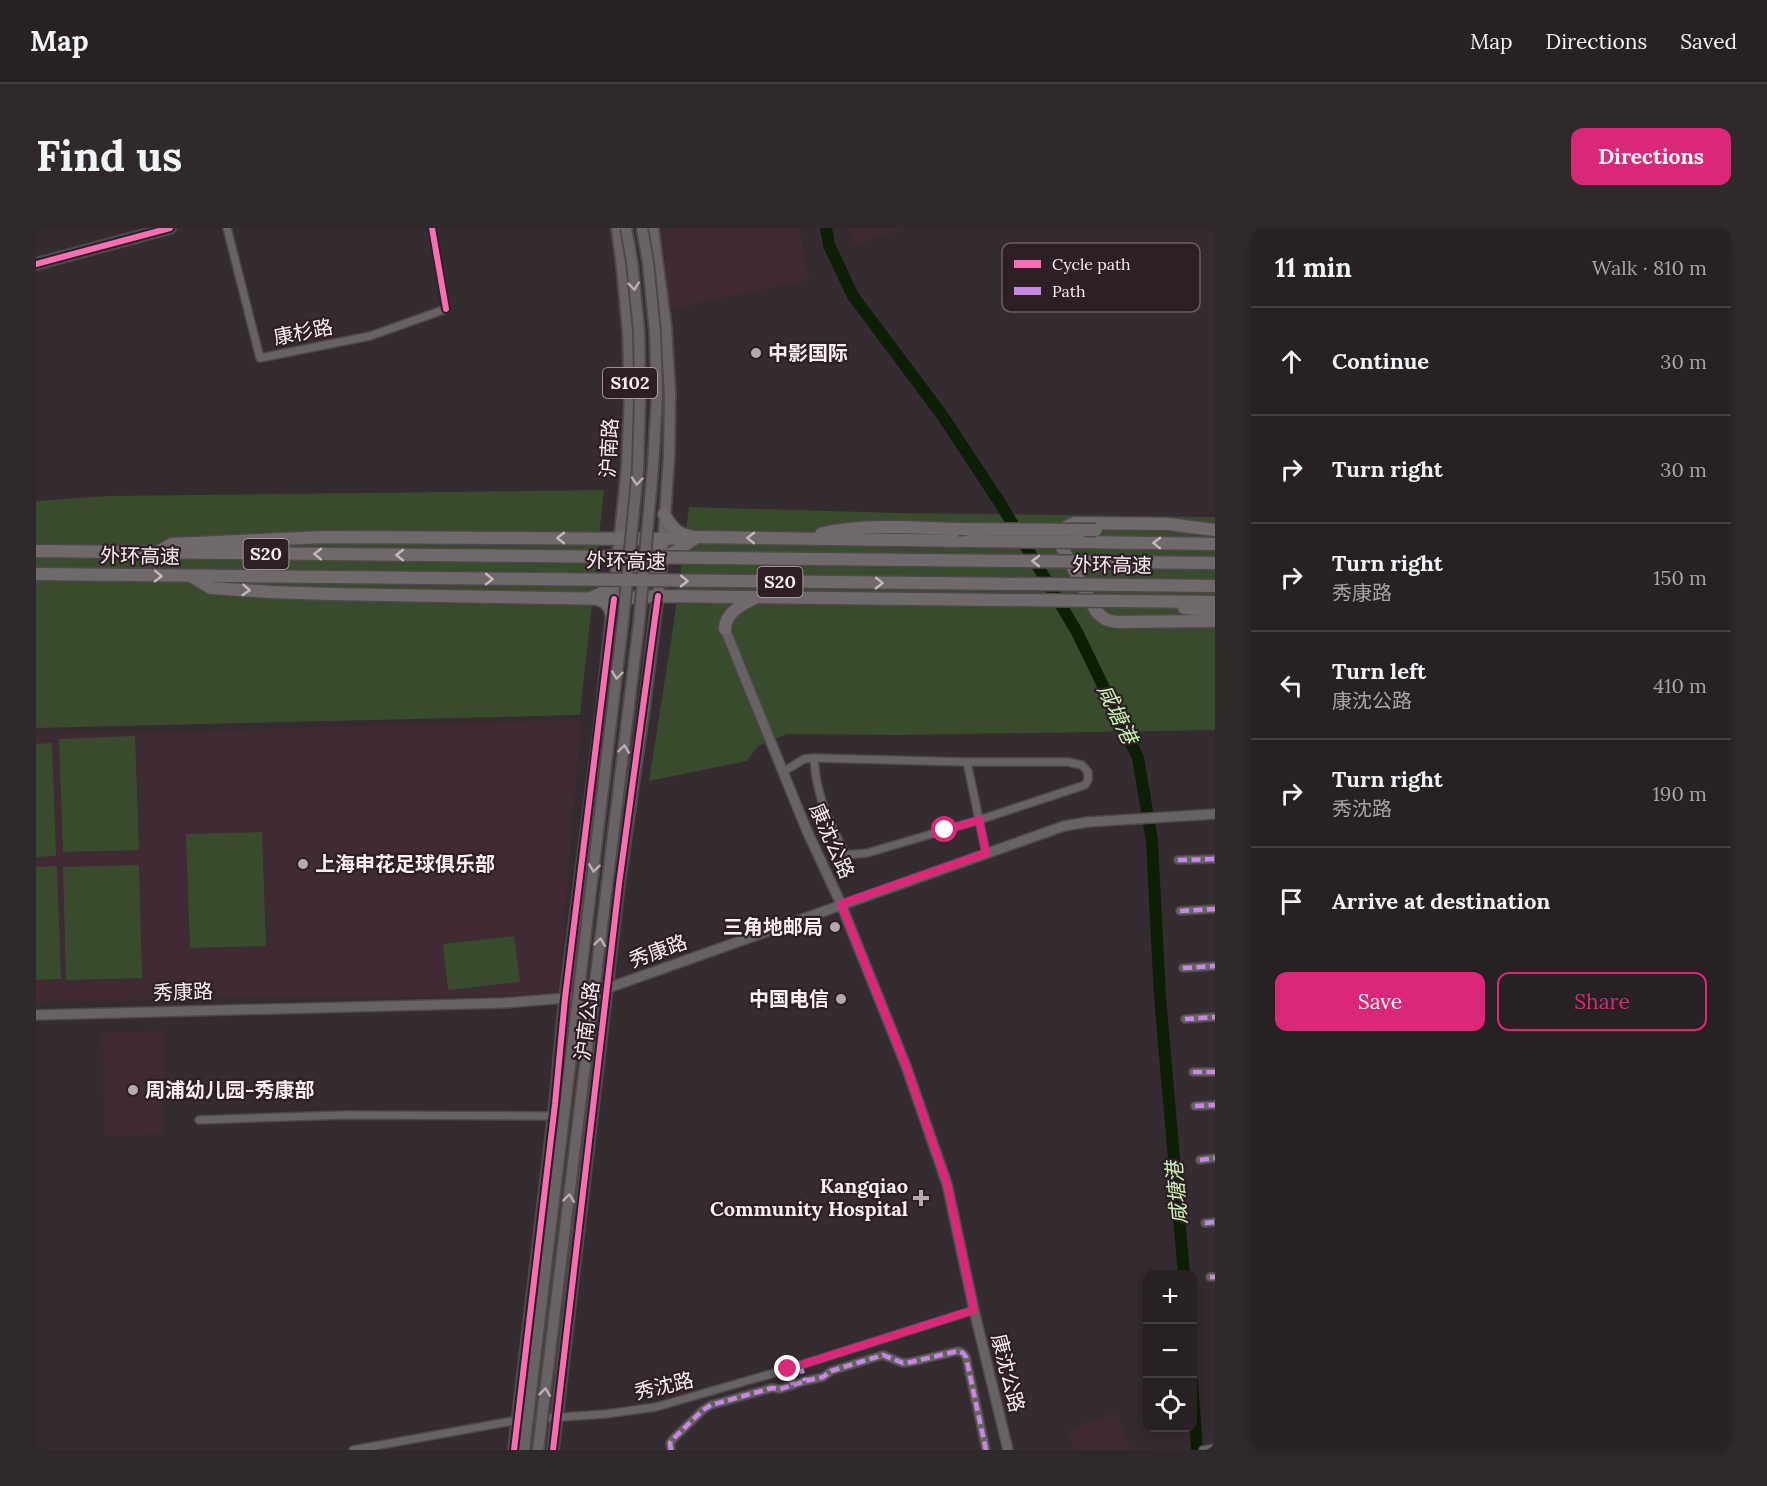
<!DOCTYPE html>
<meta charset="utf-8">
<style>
:root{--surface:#272124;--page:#2f292c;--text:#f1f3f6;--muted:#a4a3a6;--line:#433e41;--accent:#db2777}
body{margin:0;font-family:Lora,"Noto Sans SC",serif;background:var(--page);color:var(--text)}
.controls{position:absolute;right:18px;bottom:18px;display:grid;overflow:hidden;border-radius:12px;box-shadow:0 3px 15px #0003}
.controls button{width:54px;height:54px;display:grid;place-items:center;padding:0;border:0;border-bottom:2px solid var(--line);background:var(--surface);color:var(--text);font:30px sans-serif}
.stop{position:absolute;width:18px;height:18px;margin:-14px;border:4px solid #db2777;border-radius:50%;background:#fff}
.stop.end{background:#db2777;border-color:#fff;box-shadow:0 2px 6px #0008}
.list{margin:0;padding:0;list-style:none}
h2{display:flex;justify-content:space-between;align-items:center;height:78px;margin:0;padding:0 24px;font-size:26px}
h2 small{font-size:20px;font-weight:400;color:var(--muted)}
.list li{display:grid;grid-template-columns:39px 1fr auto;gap:18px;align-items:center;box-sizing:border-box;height:108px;padding:0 24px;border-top:2px solid var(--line)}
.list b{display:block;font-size:22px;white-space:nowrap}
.list p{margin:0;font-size:20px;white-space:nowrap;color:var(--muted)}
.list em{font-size:20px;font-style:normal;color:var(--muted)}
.actions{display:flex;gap:12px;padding:18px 24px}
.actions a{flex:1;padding:14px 0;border:2px solid var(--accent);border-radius:12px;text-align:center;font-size:21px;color:var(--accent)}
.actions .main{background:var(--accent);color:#fff}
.icon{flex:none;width:33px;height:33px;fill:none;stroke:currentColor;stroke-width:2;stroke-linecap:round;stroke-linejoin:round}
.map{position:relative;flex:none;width:1179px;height:1222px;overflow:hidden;border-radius:12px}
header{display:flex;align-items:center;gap:36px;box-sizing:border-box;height:84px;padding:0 30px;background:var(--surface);border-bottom:2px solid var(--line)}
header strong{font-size:28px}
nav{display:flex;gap:33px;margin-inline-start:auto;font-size:21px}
.intro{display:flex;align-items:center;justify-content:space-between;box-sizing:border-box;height:144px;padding:0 36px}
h1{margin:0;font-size:42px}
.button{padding:15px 27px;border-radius:12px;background:var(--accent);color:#fff;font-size:21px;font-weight:700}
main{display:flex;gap:36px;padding:0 36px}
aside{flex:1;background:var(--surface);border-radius:12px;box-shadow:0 3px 15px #0003}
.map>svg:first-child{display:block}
.built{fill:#402b34}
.green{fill:#384b2c}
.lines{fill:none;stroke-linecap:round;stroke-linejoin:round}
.river{stroke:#0c1e04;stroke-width:12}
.minor-casing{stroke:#4f484b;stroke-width:10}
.tertiary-casing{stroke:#4f484b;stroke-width:12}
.secondary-casing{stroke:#4f484b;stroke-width:14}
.primary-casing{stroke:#4f484b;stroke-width:14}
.motorway-casing{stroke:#4f484b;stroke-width:15}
.minor{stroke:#676365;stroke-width:7}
.tertiary{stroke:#676365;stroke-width:9}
.secondary{stroke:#6a6567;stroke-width:10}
.primary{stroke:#6a6366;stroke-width:10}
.motorway{stroke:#70696c;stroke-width:12}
.primary-bridge-casing{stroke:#4f484b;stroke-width:14;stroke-linecap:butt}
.motorway-bridge-casing{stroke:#4f484b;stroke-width:15;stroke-linecap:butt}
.primary-bridge{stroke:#6a6366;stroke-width:10}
.motorway-bridge{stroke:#70696c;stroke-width:12}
.quiet{stroke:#c787e3;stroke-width:4.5;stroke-dasharray:9 4.5;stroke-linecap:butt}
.cycleway-casing{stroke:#2e1e25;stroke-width:10}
.cycleway{stroke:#f96db3;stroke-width:6}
.oneway{stroke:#b9afb3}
.oneway2{stroke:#c2b9bc}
.route{stroke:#db2777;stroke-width:8}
.poi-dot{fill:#b4aaae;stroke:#2e1e25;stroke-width:2}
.labels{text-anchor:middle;stroke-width:4.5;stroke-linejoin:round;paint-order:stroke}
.shield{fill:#2e1e25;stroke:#bcb0b4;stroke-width:1.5}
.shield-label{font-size:18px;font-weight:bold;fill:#f9eef2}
.street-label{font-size:20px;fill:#f9eef2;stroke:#2e1e25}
.poi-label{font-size:20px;font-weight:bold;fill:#f9eef2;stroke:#2e1e25;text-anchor:start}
.water-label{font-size:21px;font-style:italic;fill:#c6f0af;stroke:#2e1e25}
.key{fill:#2e1e25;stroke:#6b5c62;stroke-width:1.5}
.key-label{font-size:16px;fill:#f9eef2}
</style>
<header>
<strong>Map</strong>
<nav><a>Map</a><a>Directions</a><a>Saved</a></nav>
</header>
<div class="intro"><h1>Find us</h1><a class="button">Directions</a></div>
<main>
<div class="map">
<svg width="1179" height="1222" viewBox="0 0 1179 1222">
<rect width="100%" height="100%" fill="#342c30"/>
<g class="built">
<polygon points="627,0 763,0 773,51 634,81"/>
<polygon points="816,0 864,0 819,18"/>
<polygon points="545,492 522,766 355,770 103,771 0,774 0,507"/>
<polygon points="128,803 127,906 69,908 66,805"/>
<polygon points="1080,1185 1095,1222 1039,1222 1032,1202"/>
</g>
<g class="green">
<polygon points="568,262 544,487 0,500 0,273 70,268"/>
<polygon points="653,279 862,285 1179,289 1179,502 861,507 751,506 722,518 711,533 613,553 638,394"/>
<polygon points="99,508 103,622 27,624 23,511"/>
<polygon points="16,515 20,628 0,629 0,516"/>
<polygon points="226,604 230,718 154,720 150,606"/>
<polygon points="103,637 106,750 30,752 27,639"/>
<polygon points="21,638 25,751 0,752 0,639"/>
<polygon points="478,708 484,754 412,762 407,716"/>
</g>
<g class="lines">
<g class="river">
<polyline points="790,0 793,17 817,68 906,187 964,275 1041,404 1102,530 1116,613 1124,769 1148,1046"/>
<polyline points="1156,1153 1161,1222"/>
</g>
<g class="minor-casing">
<g id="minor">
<polyline points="191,0 224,130 334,108 410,81 396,0"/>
<polyline points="931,534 950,625"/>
<path d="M747,544l21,-13 10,-1c2,38 15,64 32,97l21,-2 109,-32 109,-36 3,-5v-8l-6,-7 -14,-3h-101l-153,-4"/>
<polyline points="1142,632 1179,631"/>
<polyline points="1144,683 1179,681"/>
<polyline points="1147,740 1179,738"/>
<polyline points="1149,791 1179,789"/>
<polyline points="1157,844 1179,844"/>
<polyline points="1159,878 1179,877"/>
<polyline points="163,892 309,887 518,888"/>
<polyline points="1164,932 1179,930"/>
<polyline points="1169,995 1179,994"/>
<polyline points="1174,1049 1179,1049"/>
<polyline points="752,1141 757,1157"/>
<polyline points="317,1222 482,1192 570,1186 620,1179 752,1141 938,1082"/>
<polyline points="635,1222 634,1215 637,1211 667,1182 675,1177 736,1160 744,1161 769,1153 787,1149 795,1143 847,1127 867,1135 875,1134 922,1123 927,1125 930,1129 950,1222"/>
<polyline points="1167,1222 1179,1220"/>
</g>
</g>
<g class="tertiary-casing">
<g id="tertiary">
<polyline points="689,401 771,603 805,676 870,838 911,956 938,1082 972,1222"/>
<polyline points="0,787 468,775 529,770 572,760 1028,598 1052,594 1179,586"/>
</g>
</g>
<g class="secondary-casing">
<polyline id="secondary" points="0,36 134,0"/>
</g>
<g class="primary-casing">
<g id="primary">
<polyline points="478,1222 519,876 529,770 565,489 591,239 594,167 592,103 586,39 581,0"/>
<polyline points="517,1222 583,656 608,482 626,333 633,228 634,167 630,99 617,0"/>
</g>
</g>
<g class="motorway-casing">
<g id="motorway">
<path d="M628,286c7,12 12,20 26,22"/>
<path d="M1179,302l-47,-6 -94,-1c-10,4 -15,8 -15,19l37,69c6,7 11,10 21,11l98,-1"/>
<path d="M785,306c37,-11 97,-6 137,-5"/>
<polyline points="1046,314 1179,316"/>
<polyline points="0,323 395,327"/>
<polyline points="120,325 136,316 289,309 627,311 661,309 933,313"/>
<polyline points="1080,334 1179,335"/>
<polyline points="0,346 395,350"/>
<polyline points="155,348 175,360 235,364 295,366 578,371 622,368 966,372"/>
<polyline points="600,350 658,311"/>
<polyline points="1093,357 1179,358"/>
<path d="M557,369l7,-3c22,-17 46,-33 63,-55"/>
<path d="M561,371c10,3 14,8 15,19"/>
<polyline points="1080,373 1179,374"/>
<polyline points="1148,380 1179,383"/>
<path d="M689,401c0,-16 17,-25 30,-31"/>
</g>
</g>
<use href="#minor" class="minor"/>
<use href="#tertiary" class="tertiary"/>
<use href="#secondary" class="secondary"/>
<use href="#primary" class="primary"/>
<use href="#motorway" class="motorway"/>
<g class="primary-bridge-casing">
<g id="primary-bridge">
<polyline points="488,1222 587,393 602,241 604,168 603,103 596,34 590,0"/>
<polyline points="502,1222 603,395 617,238 621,168 619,104 612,34 606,0"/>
</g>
</g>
<g class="motorway-bridge-casing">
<g id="motorway-bridge">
<polyline points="922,301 1060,302"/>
<polyline points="933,313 1046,314"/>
<polyline points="395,327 1080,334"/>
<polyline points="395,350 1093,357"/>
<polyline points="966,372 1080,373"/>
</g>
</g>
<use href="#primary-bridge" class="primary-bridge"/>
<use href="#motorway-bridge" class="motorway-bridge"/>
<g class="quiet">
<polyline points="1142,632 1179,631"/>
<polyline points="1144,683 1179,681"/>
<polyline points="1147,740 1179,738"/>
<polyline points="1149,791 1179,789"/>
<polyline points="1157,844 1179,844"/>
<polyline points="1159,878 1179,877"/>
<polyline points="1164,932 1179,930"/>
<polyline points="1169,995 1179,994"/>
<polyline points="1174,1049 1179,1049"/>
<polyline points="764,1137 769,1153"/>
<polyline points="752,1141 757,1157"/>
<polyline points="635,1222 634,1215 637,1211 667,1182 675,1177 736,1160 744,1161 769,1153 787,1149 795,1143 847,1127 867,1135 875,1134 922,1123 927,1125 930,1129 950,1222"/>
</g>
<g class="cycleway-casing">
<g id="cycleway">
<polyline points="396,0 410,81"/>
<polyline points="0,36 134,0"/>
<polyline points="478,1222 519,876 529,770 578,371"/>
<polyline points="517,1222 583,656 622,368"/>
</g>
</g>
<use href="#cycleway" class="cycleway"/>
</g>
<defs><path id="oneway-chevron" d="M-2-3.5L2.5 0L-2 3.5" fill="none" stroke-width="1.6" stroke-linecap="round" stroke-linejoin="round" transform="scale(1.5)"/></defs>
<g class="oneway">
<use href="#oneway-chevron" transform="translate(598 58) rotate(84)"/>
<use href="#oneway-chevron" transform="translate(601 253) rotate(95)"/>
<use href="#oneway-chevron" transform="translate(581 447) rotate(97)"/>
<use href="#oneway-chevron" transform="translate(588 521) rotate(-83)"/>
<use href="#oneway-chevron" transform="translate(558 640) rotate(97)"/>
<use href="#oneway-chevron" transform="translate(564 714) rotate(-83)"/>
<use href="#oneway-chevron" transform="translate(533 970) rotate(-83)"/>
<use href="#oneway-chevron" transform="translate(509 1164) rotate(-83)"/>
</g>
<g class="oneway2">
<use href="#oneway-chevron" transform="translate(525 310) rotate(-180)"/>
<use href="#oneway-chevron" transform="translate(715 310) rotate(-179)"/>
<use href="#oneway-chevron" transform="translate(1121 315) rotate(-179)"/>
<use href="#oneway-chevron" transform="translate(282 326) rotate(-179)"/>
<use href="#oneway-chevron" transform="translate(364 327) rotate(-179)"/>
<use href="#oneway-chevron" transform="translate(1000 333) rotate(-179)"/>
<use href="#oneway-chevron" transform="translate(122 348) rotate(1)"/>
<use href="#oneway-chevron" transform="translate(453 351) rotate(1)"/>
<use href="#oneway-chevron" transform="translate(648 353) rotate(1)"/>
<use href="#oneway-chevron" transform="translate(843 355) rotate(1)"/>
<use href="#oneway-chevron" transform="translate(210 362) rotate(4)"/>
</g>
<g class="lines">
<polyline class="route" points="752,1141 938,1082 911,956 870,838 805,676 950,625 943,592 909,602"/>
</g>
<g class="poi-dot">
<circle cx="720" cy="125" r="6"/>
<circle cx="267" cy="636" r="6"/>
<circle cx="799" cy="699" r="6"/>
<circle cx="805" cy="771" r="6"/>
<circle cx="97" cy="862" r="6"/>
<path d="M882 961h6v6h6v6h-6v6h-6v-6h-6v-6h6z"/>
</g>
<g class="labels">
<g class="shield">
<rect x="567" y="140" width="54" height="30" rx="4.5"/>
<rect x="207.5" y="311" width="45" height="30" rx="4.5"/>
<rect x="721.5" y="339" width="45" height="30" rx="4.5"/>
</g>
<g class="shield-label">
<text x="594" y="161">S102</text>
<text x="230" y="332">S20</text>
<text x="744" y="360">S20</text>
</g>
<g class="street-label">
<text transform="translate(267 104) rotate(-11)" y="7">康杉路</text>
<text transform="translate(573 220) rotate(-87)" y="7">沪南路</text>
<text transform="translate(104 328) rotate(1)" y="7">外环高速</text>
<text transform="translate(590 333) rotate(1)" y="7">外环高速</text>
<text transform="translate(1076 337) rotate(1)" y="7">外环高速</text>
<text transform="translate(796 613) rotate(66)" y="7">康沈公路</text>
<text transform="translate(622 723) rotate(-20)" y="7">秀康路</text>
<text transform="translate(147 764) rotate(-2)" y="7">秀康路</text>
<text transform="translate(551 793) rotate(-83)" y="7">沪南公路</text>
<text transform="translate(972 1145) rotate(76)" y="7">康沈公路</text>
<text transform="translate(628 1158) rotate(-13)" y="7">秀沈路</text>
</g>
<g class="poi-label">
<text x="732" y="132">中影国际</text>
<text x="279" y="643">上海申花足球俱乐部</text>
<text x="787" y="706" text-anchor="end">三角地邮局</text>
<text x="793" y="778" text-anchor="end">中国电信</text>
<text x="109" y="869">周浦幼儿园-秀康部</text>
<text x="872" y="965" text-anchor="end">Kangqiao<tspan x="872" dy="23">Community Hospital</tspan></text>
</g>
<g class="water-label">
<text transform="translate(1081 486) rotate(64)" y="7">咸塘港</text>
<text transform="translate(1141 965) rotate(-95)" y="7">咸塘港</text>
</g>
</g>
<rect x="966" y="15" width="198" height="69" rx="9" class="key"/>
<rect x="978" y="32" width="27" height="8" fill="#f96db3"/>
<rect x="978" y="59" width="27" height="8" fill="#c787e3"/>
<g class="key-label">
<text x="1016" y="42">Cycle path</text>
<text x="1016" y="69">Path</text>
</g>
</svg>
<div class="controls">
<button>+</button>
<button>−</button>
<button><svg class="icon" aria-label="locate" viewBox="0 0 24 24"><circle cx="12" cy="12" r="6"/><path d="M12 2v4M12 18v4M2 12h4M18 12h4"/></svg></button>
</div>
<div class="stop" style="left:909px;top:602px"></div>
<div class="stop end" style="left:752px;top:1141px"></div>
</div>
<aside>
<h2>11 min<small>Walk · 810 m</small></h2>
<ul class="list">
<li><svg class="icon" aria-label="ahead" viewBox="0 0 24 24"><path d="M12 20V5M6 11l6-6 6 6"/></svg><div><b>Continue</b></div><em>30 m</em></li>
<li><svg class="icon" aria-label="right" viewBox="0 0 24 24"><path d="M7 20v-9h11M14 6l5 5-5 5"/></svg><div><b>Turn right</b></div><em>30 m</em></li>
<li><svg class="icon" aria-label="right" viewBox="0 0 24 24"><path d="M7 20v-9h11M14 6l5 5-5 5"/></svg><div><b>Turn right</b><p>秀康路</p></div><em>150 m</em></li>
<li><svg class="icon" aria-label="left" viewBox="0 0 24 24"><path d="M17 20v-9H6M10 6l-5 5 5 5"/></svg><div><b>Turn left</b><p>康沈公路</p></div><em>410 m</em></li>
<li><svg class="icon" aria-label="right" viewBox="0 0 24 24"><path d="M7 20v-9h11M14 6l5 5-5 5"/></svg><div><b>Turn right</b><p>秀沈路</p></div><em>190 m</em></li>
<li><svg class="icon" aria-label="arrive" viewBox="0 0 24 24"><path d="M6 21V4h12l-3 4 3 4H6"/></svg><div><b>Arrive at destination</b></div></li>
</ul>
<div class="actions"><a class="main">Save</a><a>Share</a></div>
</aside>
</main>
